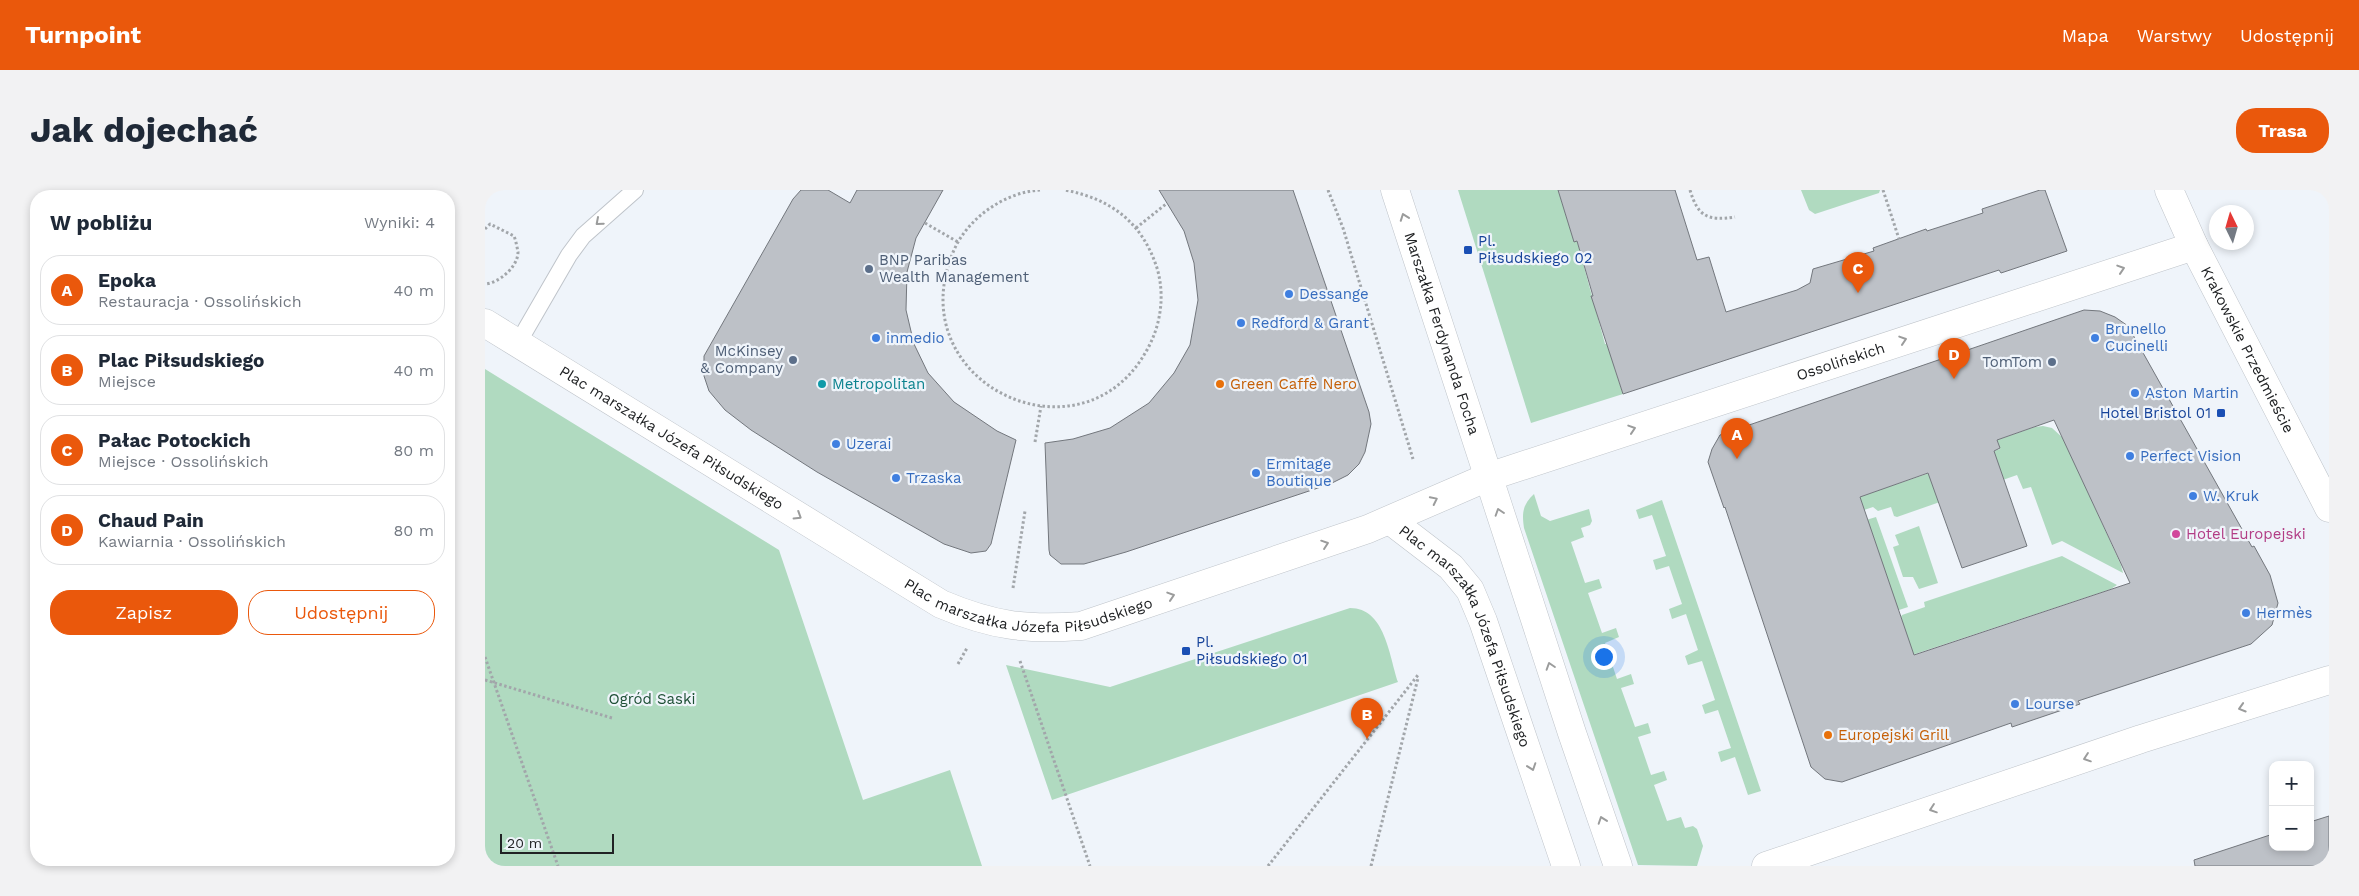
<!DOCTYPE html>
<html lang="pl">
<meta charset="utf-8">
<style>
:root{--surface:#fff;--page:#f2f2f3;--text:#1f2937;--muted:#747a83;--line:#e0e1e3;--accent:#ea580c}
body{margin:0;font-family:"Work Sans",sans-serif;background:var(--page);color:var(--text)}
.controls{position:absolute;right:15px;bottom:15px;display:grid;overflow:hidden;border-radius:10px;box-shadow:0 2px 8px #0003}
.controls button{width:45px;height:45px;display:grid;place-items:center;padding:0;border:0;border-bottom:1px solid var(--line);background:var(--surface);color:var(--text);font:25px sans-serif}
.compass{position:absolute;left:1724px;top:15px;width:45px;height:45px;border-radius:50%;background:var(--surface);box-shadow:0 2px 8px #0003;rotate:355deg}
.scale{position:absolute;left:15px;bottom:12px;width:114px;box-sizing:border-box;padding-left:5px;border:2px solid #202224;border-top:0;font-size:14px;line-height:18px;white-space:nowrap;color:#202224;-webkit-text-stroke:4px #eff4fa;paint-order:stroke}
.you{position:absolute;left:1118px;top:466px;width:18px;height:18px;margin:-12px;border:4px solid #fff;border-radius:50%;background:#1a73e8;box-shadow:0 0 0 8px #1a73e833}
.badge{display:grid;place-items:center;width:32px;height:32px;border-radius:50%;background:var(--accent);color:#fff;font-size:16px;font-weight:700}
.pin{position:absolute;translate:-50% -41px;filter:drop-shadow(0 1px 2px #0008)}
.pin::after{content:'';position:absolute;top:26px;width:18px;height:15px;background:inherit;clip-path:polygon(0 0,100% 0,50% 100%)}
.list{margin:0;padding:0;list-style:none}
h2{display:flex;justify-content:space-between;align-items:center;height:65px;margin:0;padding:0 20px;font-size:21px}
h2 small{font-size:16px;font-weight:400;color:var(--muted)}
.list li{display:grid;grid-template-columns:32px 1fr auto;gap:15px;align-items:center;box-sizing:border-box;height:70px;margin:0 10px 10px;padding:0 10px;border:1px solid var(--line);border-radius:20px}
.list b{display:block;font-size:19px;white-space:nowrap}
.list p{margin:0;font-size:16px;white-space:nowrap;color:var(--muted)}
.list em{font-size:16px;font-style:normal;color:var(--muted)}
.actions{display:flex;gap:10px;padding:15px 20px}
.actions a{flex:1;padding:11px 0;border:1px solid var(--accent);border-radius:20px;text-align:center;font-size:18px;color:var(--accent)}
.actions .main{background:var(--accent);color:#fff}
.map{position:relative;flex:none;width:1844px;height:676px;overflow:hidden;border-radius:20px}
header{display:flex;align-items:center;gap:30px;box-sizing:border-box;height:70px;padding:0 25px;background:var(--accent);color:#fff}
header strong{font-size:24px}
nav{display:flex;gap:28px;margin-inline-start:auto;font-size:18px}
.intro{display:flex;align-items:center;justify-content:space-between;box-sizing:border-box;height:120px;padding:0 30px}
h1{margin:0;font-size:35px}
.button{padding:12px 22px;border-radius:20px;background:var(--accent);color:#fff;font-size:18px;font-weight:700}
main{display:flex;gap:30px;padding:0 30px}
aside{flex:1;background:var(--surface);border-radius:20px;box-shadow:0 2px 8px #0003}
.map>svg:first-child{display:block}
.green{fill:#b0dac0;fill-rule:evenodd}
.building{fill:#bdc1c7;stroke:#73777d;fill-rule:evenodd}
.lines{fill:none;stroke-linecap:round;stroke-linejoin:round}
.lane-casing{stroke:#bfc4ca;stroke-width:18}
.street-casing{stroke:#bfc4ca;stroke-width:29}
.secondary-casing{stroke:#bfc4ca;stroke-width:29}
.path{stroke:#a2a6aa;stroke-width:3;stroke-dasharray:2.5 2.5;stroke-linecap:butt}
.lane{stroke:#fff;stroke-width:16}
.street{stroke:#fff;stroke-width:28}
.secondary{stroke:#fff;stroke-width:28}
.oneway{stroke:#9b9c9c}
.transit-dot{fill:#1a4fb4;stroke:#eff4fa;stroke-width:2}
.service-dot{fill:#5c6f8a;stroke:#eff4fa;stroke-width:2}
.shop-dot{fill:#3f7fe0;stroke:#eff4fa;stroke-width:2}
.culture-dot{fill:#0f9aa8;stroke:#eff4fa;stroke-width:2}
.food-dot{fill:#e8710a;stroke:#eff4fa;stroke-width:2}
.hotel-dot{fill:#d1479c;stroke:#eff4fa;stroke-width:2}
.labels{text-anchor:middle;stroke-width:4.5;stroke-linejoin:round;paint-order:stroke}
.transit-label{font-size:15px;fill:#164399;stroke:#eff4fa;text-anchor:start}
.service-label{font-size:15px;fill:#4e5e75;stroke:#eff4fa;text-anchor:end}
.shop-label{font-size:15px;fill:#366cbe;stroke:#eff4fa;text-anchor:start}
.street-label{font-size:15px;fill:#202224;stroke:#eff4fa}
.culture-label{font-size:15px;fill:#0d838f;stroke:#eff4fa;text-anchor:start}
.food-label{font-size:15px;fill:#c56008;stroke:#eff4fa;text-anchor:start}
.hotel-label{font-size:15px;fill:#b23c85;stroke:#eff4fa;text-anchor:start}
.park-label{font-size:15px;fill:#1d4f35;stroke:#eff4fa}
</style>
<header>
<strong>Turnpoint</strong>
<nav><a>Mapa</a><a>Warstwy</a><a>Udostępnij</a></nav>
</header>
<div class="intro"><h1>Jak dojechać</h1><a class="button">Trasa</a></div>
<main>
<aside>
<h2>W pobliżu<small>Wyniki: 4</small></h2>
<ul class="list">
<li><span class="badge">A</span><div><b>Epoka</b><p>Restauracja · Ossolińskich</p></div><em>40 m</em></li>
<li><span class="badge">B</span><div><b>Plac Piłsudskiego</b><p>Miejsce</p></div><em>40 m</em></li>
<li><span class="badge">C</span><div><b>Pałac Potockich</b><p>Miejsce · Ossolińskich</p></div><em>80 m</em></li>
<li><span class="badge">D</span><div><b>Chaud Pain</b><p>Kawiarnia · Ossolińskich</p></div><em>80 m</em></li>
</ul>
<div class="actions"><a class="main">Zapisz</a><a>Udostępnij</a></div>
</aside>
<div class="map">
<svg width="1844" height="676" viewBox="0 0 1844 676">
<rect width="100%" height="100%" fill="#eff4fa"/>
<g class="green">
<polygon points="973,0 1073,0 1089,51 1092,51 1120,154 1126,154 1133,175 1129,177 1138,204 1046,233"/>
<polygon points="1316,0 1395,0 1394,3 1330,24 1324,20"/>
<polygon points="0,179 294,360 378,610 465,580 497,676 0,676"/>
<path d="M1558,236l9,2 11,10 58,127 2,8 -61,-32 -10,4 -21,-58 -8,2 -6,-14 -120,42 -3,-1 -3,-9 -13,4 -5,-4 -18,6 -20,-17 200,-69zM1513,252l2,7 -147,50z"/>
<path d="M1049,304l7,22 9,5 39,-12 3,12 -2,4 -9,3 3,9 -13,5 14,41 14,-4 3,9 -14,5 14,40 14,-5 3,9 -14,6 12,36 14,-5 3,10 -13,4 14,39 13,-4 3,10 -13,4 13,38 13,-4 3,9 -13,5 13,36 14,-4 4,11 8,-2 4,3 6,17 -6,20 -59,-1 -114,-337c-2,-14 -2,-23 10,-34z"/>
<polygon points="1177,310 1276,601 1263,605 1250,567 1236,572 1233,562 1246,558 1233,520 1220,524 1217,515 1230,510 1217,471 1203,475 1200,466 1213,460 1201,424 1187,429 1184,419 1197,414 1184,376 1171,380 1168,370 1181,366 1167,325 1154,329 1151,320"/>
<polygon points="1391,327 1423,417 1399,425 1368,334"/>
<polygon points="1434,336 1453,393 1434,399 1428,387 1418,387 1408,357 1414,355 1410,345"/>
<polygon points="1577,366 1632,395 1626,399 1400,474 1390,470 1417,425 1440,417 1439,412"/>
<path d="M865,418c35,0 39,47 48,74l-346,118 -46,-135 104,22z"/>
</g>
<g class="building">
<polygon points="316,0 343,0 365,13 372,0 458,0 431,48 422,82 421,120 429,154 443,183 469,212 512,241 531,250 506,354 501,361 486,363 459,354 332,282 266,240 240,220 224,201 219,186 219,166 308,9"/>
<polygon points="674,0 808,0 884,222 886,234 880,262 874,274 863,285 845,294 641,362 599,374 576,374 565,365 564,360 560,253 588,249 625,238 664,213 689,183 705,155 713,110 709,73 699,41"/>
<polygon points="1073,0 1190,0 1212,70 1224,67 1241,122 1312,100 1325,93 1328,79 1389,61 1388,58 1441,39 1442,41 1498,23 1497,19 1555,0 1560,0 1582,61 1516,83 1514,80 1138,204 1106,106 1108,106 1092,51 1089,52"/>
<path d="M1599,120l16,1 15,6 13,9 124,221 2,-1 16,29 8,28 -6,22 -21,19 -173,57 2,3 -68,23 -1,-4 -169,59 -17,-3 -14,-12 -86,-260 -1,1 -16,-46 4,-13 8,-14zM1569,230l76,163 -216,72 -54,-158 68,-24 34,95 65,-22 -33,-95 6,-3 -3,-8z"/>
<polygon points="1844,626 1844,676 1710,676 1709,670 1788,644 1788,657 1825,657 1825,632"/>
</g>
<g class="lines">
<g class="lane-casing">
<polyline id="lane" points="33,153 84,65 98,46 150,0"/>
</g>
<g class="street-casing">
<g id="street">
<path id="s1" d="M1684,0l25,56 135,262"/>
<path id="s2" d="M1003,287l706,-231"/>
<polyline points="1281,676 1656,549 1844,490"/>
</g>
</g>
<g class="secondary-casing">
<g id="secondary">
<path id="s3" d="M910,0l177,543 46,133"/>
<path id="s4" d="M0,133l456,281c52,22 85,26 140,22l287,-97 120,-52"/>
<path id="s5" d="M906,331l60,46 19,23 13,31 83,245"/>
</g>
</g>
<g class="path">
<path d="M555,0c-35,2 -72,28 -86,60 -58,133 129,221 194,98 13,-24 17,-53 9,-80 -15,-46 -46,-69 -92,-78"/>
<polyline points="843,0 858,38 928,269"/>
<path d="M1205,0c8,27 18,31 45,27"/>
<polyline points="1398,0 1414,49"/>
<polyline points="440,33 473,52"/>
<polyline points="651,38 681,14"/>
<path d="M0,39l5,-5 24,12c2,5 3,11 4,16 0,15 -19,31 -33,32"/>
<polyline points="550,252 556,216"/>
<polyline points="528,398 540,321"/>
<polyline points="0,467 73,676"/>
<polyline points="535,471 605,676"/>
<polyline points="473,474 482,458"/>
<polyline points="0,490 127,528"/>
<polyline points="783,676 933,485"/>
<polyline points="886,676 933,488"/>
</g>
<use href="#lane" class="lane"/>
<use href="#street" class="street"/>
<use href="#secondary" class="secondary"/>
</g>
<defs><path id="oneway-chevron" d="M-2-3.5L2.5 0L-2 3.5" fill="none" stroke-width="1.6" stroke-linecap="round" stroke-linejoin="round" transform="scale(1.25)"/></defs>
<g class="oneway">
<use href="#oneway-chevron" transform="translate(919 27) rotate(-110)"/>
<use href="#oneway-chevron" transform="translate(114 32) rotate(139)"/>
<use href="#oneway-chevron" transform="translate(1636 79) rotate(-18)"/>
<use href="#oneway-chevron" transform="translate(1418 150) rotate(-18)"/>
<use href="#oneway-chevron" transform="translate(1147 239) rotate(-18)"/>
<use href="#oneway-chevron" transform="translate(949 310) rotate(-26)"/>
<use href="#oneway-chevron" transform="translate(1014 322) rotate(-108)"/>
<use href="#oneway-chevron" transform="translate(313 326) rotate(32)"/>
<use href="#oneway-chevron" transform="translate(840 354) rotate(-19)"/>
<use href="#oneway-chevron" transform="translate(686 406) rotate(-18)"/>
<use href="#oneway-chevron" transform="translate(1065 476) rotate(-108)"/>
<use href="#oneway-chevron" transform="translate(1757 518) rotate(163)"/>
<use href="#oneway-chevron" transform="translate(1602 568) rotate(161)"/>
<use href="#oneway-chevron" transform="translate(1047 577) rotate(71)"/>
<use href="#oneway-chevron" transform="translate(1448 619) rotate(161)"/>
<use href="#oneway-chevron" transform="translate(1117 630) rotate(-109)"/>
</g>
<g class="transit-dot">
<rect x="978" y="55" width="10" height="10" rx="2.5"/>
<rect x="1731" y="218" width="10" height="10" rx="2.5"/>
<rect x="696" y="456" width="10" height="10" rx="2.5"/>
</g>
<g class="service-dot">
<circle cx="384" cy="79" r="5"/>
<circle cx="308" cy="170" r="5"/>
<circle cx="1567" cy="172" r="5"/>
</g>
<g class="shop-dot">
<circle cx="804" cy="104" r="5"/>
<circle cx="756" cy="133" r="5"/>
<circle cx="391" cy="148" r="5"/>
<circle cx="1610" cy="148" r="5"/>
<circle cx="1650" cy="203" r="5"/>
<circle cx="351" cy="254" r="5"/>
<circle cx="1645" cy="266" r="5"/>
<circle cx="771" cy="283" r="5"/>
<circle cx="411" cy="288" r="5"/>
<circle cx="1708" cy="306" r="5"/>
<circle cx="1761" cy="423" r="5"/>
<circle cx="1530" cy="514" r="5"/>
</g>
<circle class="culture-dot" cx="337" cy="194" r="5"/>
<g class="food-dot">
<circle cx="735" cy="194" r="5"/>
<circle cx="1343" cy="545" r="5"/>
</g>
<circle class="hotel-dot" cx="1691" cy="344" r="5"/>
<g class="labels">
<g class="transit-label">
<text x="993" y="56">Pl.<tspan x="993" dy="17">Piłsudskiego 02</tspan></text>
<text x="1726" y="228" text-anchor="end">Hotel Bristol 01</text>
<text x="711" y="457">Pl.<tspan x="711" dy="17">Piłsudskiego 01</tspan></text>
</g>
<g class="service-label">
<text x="394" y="75" text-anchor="start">BNP Paribas<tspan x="394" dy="17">Wealth Management</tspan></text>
<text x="298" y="166">McKinsey<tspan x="298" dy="17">&amp; Company</tspan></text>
<text x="1557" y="177">TomTom</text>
</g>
<g class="shop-label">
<text x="814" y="109">Dessange</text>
<text x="766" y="138">Redford &amp; Grant</text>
<text x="1620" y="144">Brunello<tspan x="1620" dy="17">Cucinelli</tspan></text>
<text x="401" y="153">inmedio</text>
<text x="1660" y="208">Aston Martin</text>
<text x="361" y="259">Uzerai</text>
<text x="1655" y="271">Perfect Vision</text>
<text x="781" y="279">Ermitage<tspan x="781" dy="17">Boutique</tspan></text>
<text x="421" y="293">Trzaska</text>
<text x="1718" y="311">W. Kruk</text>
<text x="1771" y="428">Hermès</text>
<text x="1540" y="519">Lourse</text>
</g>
<g class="street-label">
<text dy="5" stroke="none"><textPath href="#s3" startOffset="151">Marszałka Ferdynanda Focha</textPath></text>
<text dy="5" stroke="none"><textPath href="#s1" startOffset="178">Krakowskie Przedmieście</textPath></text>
<text dy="5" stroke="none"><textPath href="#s2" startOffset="371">Ossolińskich</textPath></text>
<text dy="5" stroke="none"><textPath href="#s4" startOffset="219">Plac marszałka Józefa Piłsudskiego</textPath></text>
<text dy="5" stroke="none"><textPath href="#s4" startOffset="624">Plac marszałka Józefa Piłsudskiego</textPath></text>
<text dy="5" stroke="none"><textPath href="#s5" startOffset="142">Plac marszałka Józefa Piłsudskiego</textPath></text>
</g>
<g class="culture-label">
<text x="347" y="199">Metropolitan</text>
</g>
<g class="food-label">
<text x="745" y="199">Green Caffè Nero</text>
<text x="1353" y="550">Europejski Grill</text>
</g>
<g class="hotel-label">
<text x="1701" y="349">Hotel Europejski</text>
</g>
<g class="park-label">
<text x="167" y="514">Ogród Saski</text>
</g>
</g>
</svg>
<div class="controls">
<button>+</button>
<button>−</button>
</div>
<svg class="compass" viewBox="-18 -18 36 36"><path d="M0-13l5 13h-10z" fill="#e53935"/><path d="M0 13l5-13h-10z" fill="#747a83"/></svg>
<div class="scale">20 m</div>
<div class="you"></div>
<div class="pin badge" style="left:1252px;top:269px">A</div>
<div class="pin badge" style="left:882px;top:549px">B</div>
<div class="pin badge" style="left:1373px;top:103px">C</div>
<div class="pin badge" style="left:1469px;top:189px">D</div>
</div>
</main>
